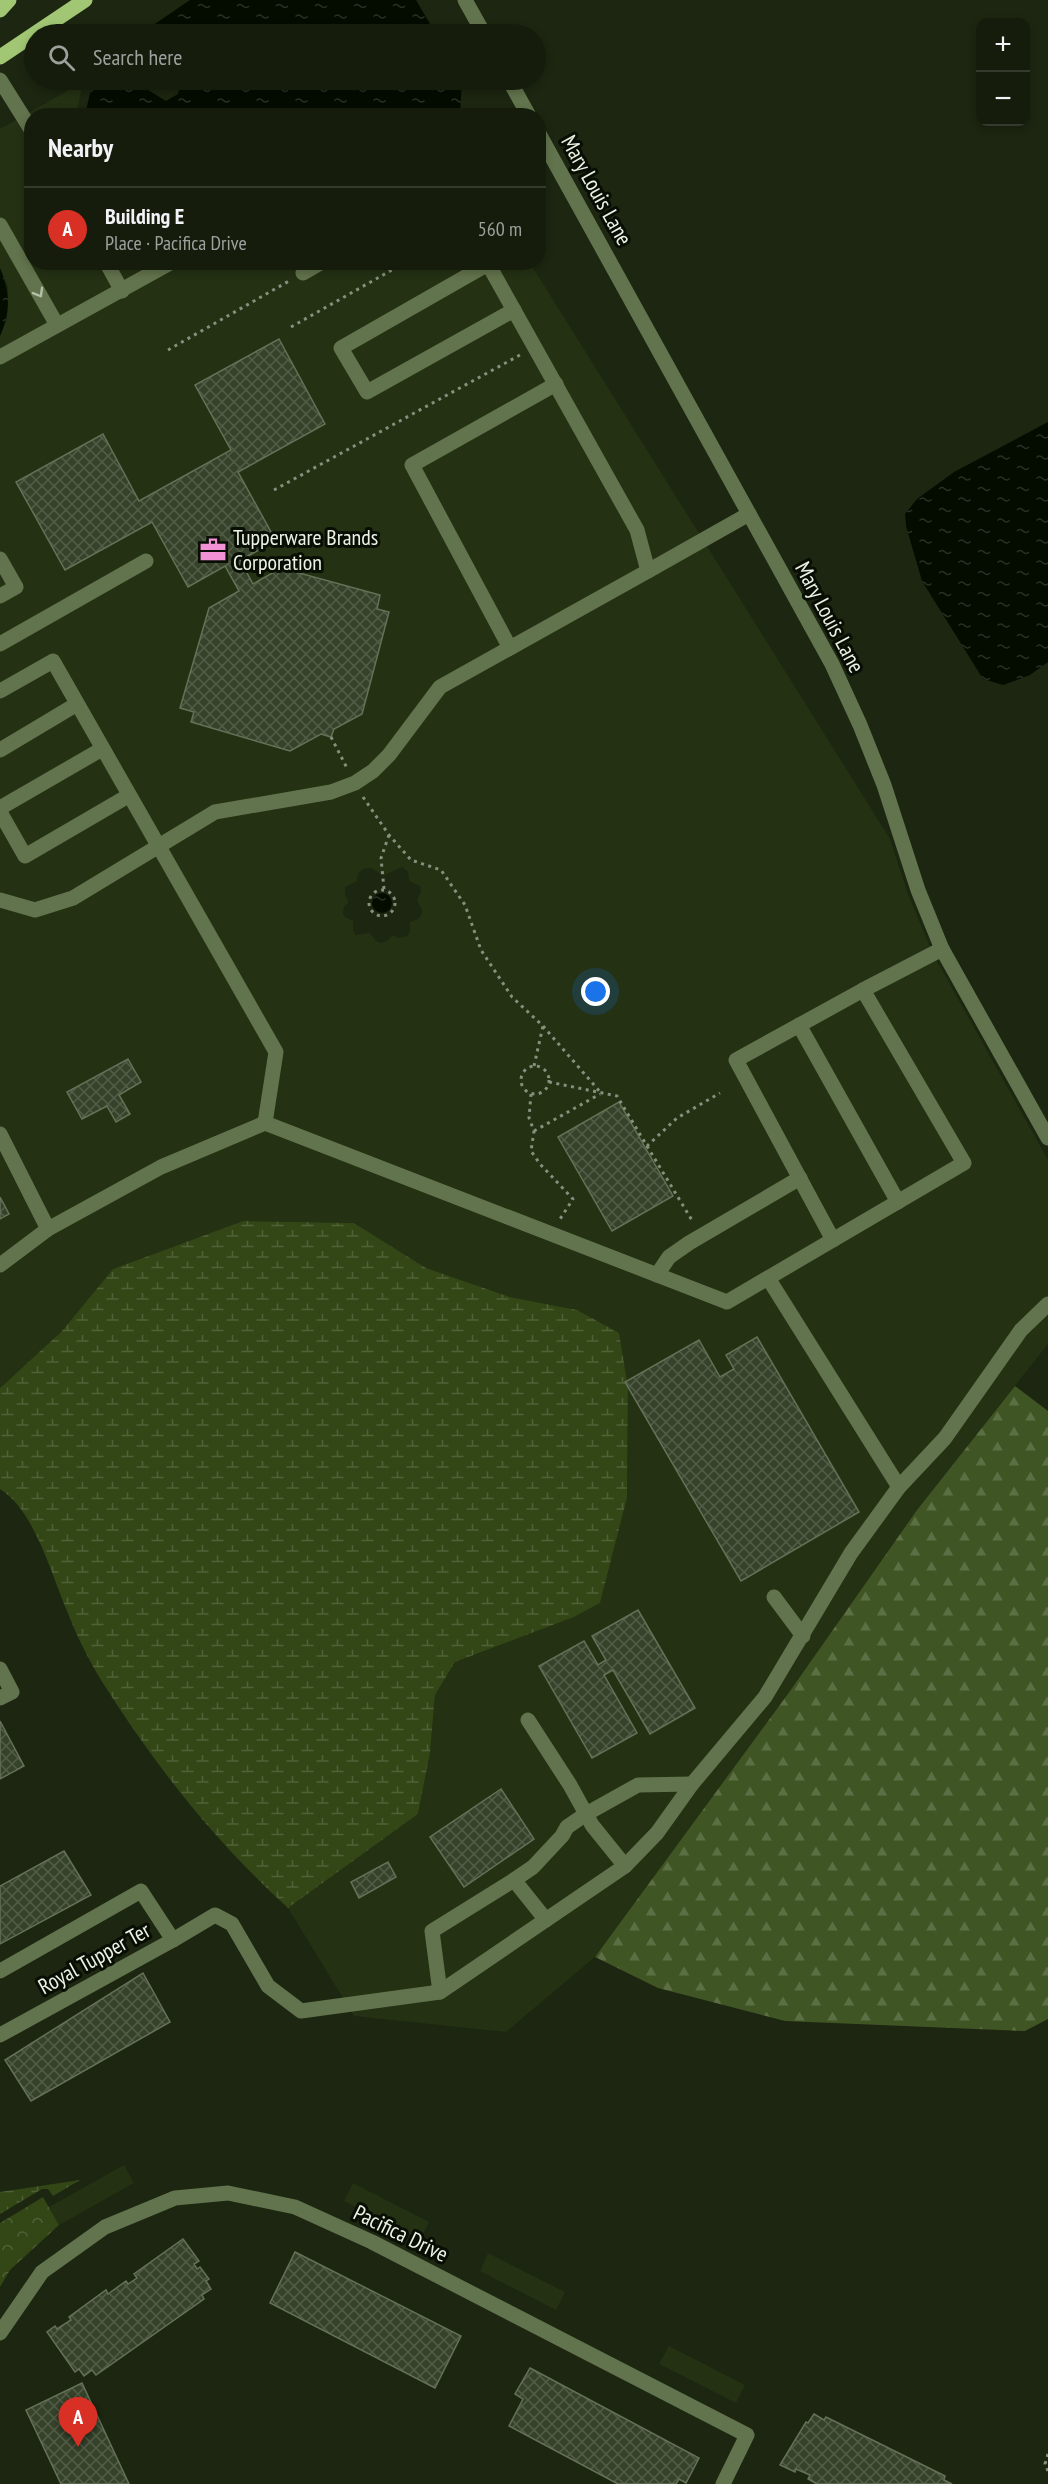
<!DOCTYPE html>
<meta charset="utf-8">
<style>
:root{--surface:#151c0c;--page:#22291a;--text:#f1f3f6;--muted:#9da19d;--line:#343a2d;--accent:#d93025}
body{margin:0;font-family:"PT Sans Narrow",sans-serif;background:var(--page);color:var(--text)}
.controls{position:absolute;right:18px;top:18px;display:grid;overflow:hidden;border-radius:12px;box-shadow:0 3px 9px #0003}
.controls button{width:54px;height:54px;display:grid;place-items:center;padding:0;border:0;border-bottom:2px solid var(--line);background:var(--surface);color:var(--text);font:30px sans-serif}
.you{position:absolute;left:596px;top:992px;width:21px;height:21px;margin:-15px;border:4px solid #fff;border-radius:50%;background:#1a73e8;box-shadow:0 0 0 9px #1a73e833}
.badge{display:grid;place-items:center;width:39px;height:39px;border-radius:50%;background:var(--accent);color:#fff;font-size:20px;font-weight:700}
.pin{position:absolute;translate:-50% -50px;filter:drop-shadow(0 2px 3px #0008)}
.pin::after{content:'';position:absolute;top:32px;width:21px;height:18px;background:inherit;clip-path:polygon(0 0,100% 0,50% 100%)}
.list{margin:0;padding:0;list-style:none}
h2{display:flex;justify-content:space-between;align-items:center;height:78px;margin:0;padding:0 24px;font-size:26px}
h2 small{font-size:20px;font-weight:400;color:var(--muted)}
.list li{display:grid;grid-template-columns:39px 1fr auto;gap:18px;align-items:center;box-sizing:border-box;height:84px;padding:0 24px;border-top:2px solid var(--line)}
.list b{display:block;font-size:22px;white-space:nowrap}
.list p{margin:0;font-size:20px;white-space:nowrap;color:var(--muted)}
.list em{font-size:20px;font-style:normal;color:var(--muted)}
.icon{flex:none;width:33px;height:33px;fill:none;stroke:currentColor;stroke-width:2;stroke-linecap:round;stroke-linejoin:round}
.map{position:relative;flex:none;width:1048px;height:2484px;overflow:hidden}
.search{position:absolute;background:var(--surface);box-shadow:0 3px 9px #0003;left:24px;top:24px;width:522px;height:66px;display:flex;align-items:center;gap:15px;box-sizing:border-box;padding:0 21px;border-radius:33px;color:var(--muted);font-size:22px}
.panel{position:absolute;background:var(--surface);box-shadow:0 3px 9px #0003;left:24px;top:108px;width:522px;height:162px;border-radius:24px}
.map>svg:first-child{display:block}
.built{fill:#243113;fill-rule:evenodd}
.forest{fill:url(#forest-firs)}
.wetland{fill:url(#wetland-marsh)}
.park{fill:url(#park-crowns)}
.water{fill:url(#water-ripples)}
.building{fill:url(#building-cross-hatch);stroke:#657258;stroke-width:1.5}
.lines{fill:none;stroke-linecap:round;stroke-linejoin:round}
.path{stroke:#87907e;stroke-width:3;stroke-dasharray:3 4.5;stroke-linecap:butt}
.minor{stroke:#62744d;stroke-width:15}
.major{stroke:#a1c774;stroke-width:15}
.oneway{stroke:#b5c0a8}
.labels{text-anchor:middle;stroke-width:6;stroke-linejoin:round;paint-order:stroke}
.street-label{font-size:22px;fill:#ecf3e5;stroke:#090e05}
.poi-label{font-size:22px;fill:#ecf3e5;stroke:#090e05;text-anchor:start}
</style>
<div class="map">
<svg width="1048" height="2484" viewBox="0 0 1048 2484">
<defs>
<pattern id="forest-firs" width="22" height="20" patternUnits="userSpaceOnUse" patternTransform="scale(1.5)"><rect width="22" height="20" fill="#405524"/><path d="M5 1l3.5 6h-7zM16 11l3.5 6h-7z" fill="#5c6e44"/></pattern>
<pattern id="wetland-marsh" width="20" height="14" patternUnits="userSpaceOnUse" patternTransform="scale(1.5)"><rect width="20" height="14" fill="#324616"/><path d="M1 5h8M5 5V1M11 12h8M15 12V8" fill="none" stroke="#506138"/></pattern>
<pattern id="park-crowns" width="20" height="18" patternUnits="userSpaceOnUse" patternTransform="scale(1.5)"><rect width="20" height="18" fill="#324616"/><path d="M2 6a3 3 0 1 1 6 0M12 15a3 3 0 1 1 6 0" fill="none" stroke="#506138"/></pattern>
<pattern id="water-ripples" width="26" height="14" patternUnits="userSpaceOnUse" patternTransform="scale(1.5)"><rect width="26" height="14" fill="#040c00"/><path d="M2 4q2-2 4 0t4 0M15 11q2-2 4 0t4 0" fill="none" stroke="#293025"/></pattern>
<pattern id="building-cross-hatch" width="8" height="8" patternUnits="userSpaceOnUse" patternTransform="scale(1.5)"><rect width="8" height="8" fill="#36422a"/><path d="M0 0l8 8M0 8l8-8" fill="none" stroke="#535e49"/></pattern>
</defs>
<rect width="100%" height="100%" fill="#1c2610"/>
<g class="built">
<path d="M83,82l-7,33 -44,1v146l498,1 360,576 18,55 25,60 115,206v184l-131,166 -127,181 -195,266 -89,75 -152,-16 -66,-108 130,-94 12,-61 5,-58 20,-33 119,-45 26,-14 27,-105 1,-110 -51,-78 -67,-13 -84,-29 -72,-45 -111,-2 -130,48 -51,62 -62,57v-1052l7,-17 1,-32 -8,-19v-139zM402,867l6,5 1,9 11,5 1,5 -4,10 5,9 -1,5 -3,4 -8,3v9l-3,5 -8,2 -7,-3 -4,5 -7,3 -5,-2 -6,-8 -14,2 -3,-4v-10l-8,-4 -2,-4 1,-6 5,-5 -4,-7v-8l12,-6 1,-7 5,-5 8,-1 12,8z"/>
<polygon points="124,2165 134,2183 59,2225 49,2207"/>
<polygon points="353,2183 429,2222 420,2240 344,2201"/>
<polygon points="488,2253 565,2292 556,2310 480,2271"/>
<polygon points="669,2346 745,2385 736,2403 659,2364"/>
</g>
<polygon class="forest" points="1015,1386 1048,1411 1048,2019 1025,2031 785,2021 658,1988 595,1957 790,1691 917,1510"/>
<g class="wetland">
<path d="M243,1221l111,2 72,45 84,29 67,13 42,23 9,55 -1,110 -27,105 -26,14 -119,45 -20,33 -5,58 -12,61 -130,94c-73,-66 -135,-145 -187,-228 -13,-21 -25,-46 -34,-69 -16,-37 -32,-100 -67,-122v-101l62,-57 51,-62z"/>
<polygon points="80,2180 53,2196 48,2189 42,2189 0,2214 0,2192"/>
</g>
<polygon class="park" points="43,2197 59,2225 10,2270 0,2287 0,2223"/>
<g class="water">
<polygon points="190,0 416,0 436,34 140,34"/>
<polygon points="93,80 137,80 140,85 166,101 178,94 182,80 462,80 460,115 350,116 335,110 326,116 85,115"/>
<path d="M0,268c10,24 11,43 0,68z"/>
<polygon points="1048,422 1048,662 1030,675 1003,685 983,679 922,581 906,526 905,514 917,499 954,472"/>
<circle cx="382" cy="903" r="10"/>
</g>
<g class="building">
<polygon points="279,339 325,424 238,472 276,541 240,560 253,584 281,568 380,595 377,609 389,612 362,714 334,729 331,737 321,734 290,751 191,722 194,712 180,708 209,608 239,591 225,566 188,587 152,522 65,570 16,482 103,434 139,501 231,450 195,385"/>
<polygon points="128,1059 141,1082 119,1095 130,1114 116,1122 107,1106 82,1119 67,1092"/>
<polygon points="619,1102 673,1196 612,1231 558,1137"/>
<polygon points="0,1197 9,1214 0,1219"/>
<polygon points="757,1337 859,1512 741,1581 625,1382 699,1340 720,1377 734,1369 726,1355"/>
<polygon points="638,1610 695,1708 650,1734 613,1670 604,1675 637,1733 592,1758 539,1666 584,1641 598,1665 606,1660 592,1636"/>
<polygon points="0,1721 24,1766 0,1779"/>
<polygon points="501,1789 534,1839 464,1887 430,1837"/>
<polygon points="64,1851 91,1895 0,1944 0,1886"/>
<polygon points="388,1862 396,1877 359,1898 351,1882"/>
<polygon points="143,1973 170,2022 31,2101 5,2060"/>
<polygon points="183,2239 199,2261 194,2264 197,2269 200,2267 209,2279 206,2281 211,2289 202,2295 204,2299 96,2375 92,2370 84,2376 79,2369 75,2372 47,2332 55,2326 57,2329 71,2320 69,2317 106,2290 108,2294 126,2281 128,2284 137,2278 134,2274"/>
<polygon points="295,2252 461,2336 435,2388 270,2303"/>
<polygon points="530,2368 699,2458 686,2483 679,2479 676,2484 618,2484 509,2426 523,2399 515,2394"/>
<polygon points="82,2383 129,2484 61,2484 26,2410"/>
<polygon points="814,2414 824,2420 826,2417 945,2476 944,2480 952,2484 817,2484 808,2479 810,2475 796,2469 795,2472 780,2465 806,2422 808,2423"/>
</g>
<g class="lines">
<g class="path">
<polyline points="291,327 406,262"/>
<polyline points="168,350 289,281"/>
<polyline points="274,490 520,355"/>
<polyline points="331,737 348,770"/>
<polyline points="363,797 389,835 411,860 441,870 465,905 481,950 512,997 543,1026 601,1093"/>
<polyline points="384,889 381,858 389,835"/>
<circle cx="382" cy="903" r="13"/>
<circle cx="535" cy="1080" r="14"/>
<polyline points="534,1066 543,1026"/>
<polyline points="549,1082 617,1096 647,1146 677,1118 720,1093"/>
<polyline points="531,1094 529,1118 534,1131 531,1151 540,1164 573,1199 560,1219"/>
<polyline points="534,1131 600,1094"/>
<polyline points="647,1146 693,1222"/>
<polyline points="1048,2454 1045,2464 1048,2471"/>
</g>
<g class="minor">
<polyline points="465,0 484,34"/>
<polyline points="0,80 32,131"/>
<polyline points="509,80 529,116"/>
<polyline points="538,132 832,664 860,725 884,785 918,890 942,949 1048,1138"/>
<polyline points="0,225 57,325"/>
<polyline points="106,262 122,291"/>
<polyline points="488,264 341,348 367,392 514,310"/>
<polyline points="303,273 322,262"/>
<polyline points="0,357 172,262"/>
<polyline points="0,559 16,587 0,596"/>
<polyline points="648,571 749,514"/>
<polyline points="0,644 146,561"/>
<polyline points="510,648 412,465 556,384"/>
<polyline points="0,691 53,661 276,1052 265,1123"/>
<polyline points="0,750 77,704"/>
<polyline points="0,808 102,749"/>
<polyline points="0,812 25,856 128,796"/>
<polyline points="0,900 35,910 73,898 215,812 331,792 355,783 373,771 389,755 440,687 648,571 637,530 487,262"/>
<polyline points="799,1025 898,1202"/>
<polyline points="0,1134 48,1229"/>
<polyline points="833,1240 736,1060 863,990"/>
<polyline points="0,1265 48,1229 161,1167 265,1123 727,1302 964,1163 863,990 942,949"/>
<polyline points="657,1275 669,1257 689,1243 800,1178"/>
<polyline points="768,1278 899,1487"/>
<polyline points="774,1597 803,1636"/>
<polyline points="0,1669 12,1692 0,1698"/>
<polyline points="528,1720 570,1785 592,1825 625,1866"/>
<polyline points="546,1920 514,1880 533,1867 562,1836 567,1827 586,1814 638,1785 692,1784"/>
<polyline points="173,1940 215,1915 232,1924 268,1986 301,2011 440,1992 625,1866 657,1833 692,1784 765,1697 851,1553 899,1487 945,1438 1021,1330 1048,1304"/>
<polyline points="0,1971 141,1891 173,1940 0,2035"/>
<polyline points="440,1992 432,1931 514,1880"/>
<polyline points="0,2333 42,2272 105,2227 175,2198 228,2193 295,2207 372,2242 747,2435 723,2484"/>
</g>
<g class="major">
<polyline points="0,10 9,0"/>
<polyline points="0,57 85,0"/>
</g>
</g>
<defs><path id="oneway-chevron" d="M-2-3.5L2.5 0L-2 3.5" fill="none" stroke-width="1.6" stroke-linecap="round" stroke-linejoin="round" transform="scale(1.5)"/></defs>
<use class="oneway" href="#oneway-chevron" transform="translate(39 293) rotate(60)"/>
<defs>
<g id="office-bare" transform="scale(2.07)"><path d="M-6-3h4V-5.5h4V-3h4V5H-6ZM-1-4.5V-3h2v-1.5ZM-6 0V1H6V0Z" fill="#f391d6" stroke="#090e05" stroke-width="2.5" paint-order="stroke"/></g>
</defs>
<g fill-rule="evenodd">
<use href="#office-bare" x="213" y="550"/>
</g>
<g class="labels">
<g class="street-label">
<text transform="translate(597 190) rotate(61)" y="8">Mary Louis Lane</text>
<text transform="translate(830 617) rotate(62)" y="8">Mary Louis Lane</text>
<text transform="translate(94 1958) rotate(-29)" y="8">Royal Tupper Ter</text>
<text transform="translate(401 2233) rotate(26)" y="8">Pacifica Drive</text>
</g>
<g class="poi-label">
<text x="233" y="545">Tupperware Brands<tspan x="233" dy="25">Corporation</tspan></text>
</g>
</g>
</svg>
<div class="controls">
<button>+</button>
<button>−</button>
</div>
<div class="you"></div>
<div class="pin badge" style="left:78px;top:2447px">A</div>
<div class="search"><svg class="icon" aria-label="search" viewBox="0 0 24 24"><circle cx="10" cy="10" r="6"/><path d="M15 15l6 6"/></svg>Search here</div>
<section class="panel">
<h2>Nearby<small></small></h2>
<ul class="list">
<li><span class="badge">A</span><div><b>Building E</b><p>Place · Pacifica Drive</p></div><em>560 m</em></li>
</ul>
</section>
</div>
